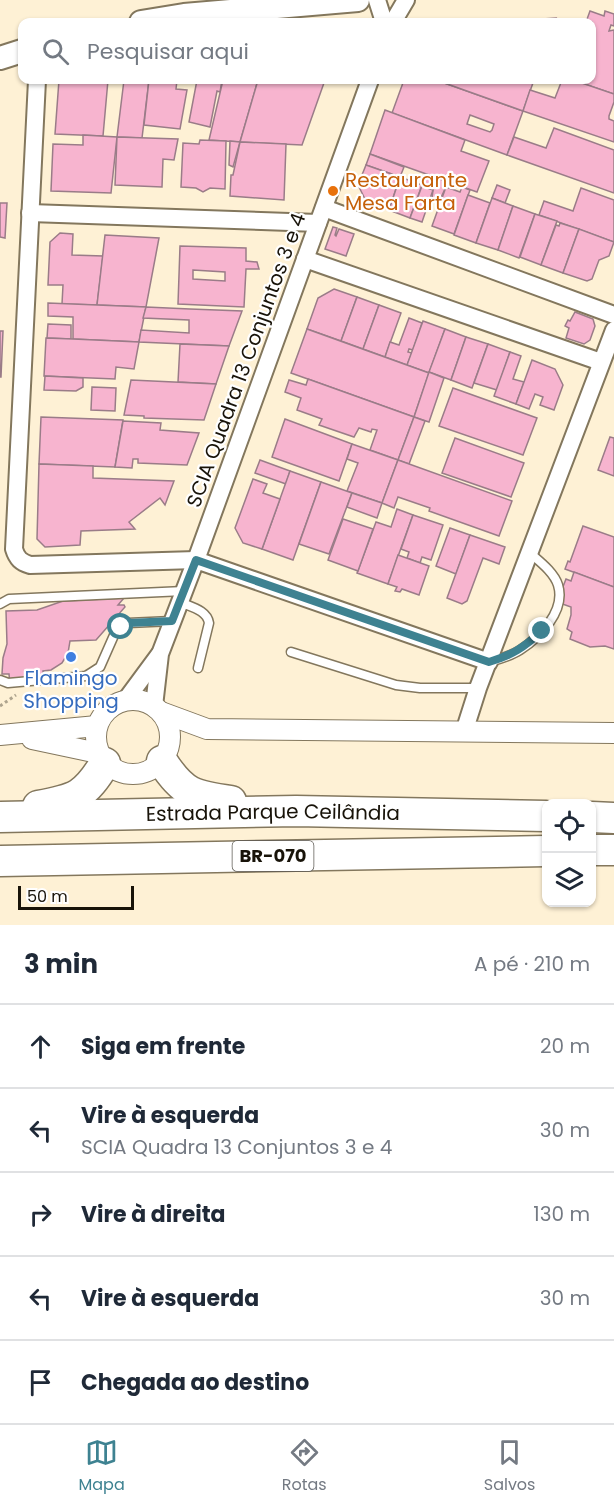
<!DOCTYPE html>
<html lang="pt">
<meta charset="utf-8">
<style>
:root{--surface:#fff;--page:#f2f2f3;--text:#1f2937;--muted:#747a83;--line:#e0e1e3;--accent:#3e8291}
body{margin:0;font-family:Poppins,sans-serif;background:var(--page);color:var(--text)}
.controls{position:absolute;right:18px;bottom:18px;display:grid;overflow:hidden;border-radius:12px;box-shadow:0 2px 4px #0004}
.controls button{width:54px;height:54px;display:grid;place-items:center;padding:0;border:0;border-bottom:2px solid var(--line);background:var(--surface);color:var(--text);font:30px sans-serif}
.scale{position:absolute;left:18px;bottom:15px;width:116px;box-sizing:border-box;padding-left:6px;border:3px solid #181309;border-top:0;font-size:16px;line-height:21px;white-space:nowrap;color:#181309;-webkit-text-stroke:4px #fff;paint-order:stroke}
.stop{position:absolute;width:18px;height:18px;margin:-14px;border:4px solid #3e8291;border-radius:50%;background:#fff}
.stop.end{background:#3e8291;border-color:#fff;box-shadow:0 2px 6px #0008}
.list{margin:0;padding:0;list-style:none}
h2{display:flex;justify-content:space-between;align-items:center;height:78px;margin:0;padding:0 24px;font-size:26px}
h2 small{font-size:20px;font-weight:400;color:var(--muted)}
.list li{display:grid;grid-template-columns:39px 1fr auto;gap:18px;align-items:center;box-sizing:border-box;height:84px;padding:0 24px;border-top:2px solid var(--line)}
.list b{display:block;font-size:22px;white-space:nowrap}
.list p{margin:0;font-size:20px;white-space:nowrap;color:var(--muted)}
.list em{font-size:20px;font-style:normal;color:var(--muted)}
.icon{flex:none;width:33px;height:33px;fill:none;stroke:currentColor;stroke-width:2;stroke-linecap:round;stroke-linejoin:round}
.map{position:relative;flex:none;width:614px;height:925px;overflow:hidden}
.search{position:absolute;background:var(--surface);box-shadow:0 2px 4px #0004;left:18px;right:18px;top:18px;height:66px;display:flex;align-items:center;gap:15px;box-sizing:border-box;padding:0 21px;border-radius:12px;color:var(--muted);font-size:22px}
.sheet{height:498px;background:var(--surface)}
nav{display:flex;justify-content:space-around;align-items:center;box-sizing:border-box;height:84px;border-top:2px solid var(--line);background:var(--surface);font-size:16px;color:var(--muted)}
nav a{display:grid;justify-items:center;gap:3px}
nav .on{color:var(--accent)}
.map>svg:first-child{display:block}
.building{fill:#f7b4cf;stroke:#9a7c88;stroke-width:1.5;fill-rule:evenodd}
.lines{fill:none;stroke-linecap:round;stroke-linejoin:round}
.service-casing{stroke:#83775d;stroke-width:11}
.minor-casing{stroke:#83775d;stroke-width:20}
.tertiary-casing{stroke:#83775d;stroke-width:22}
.secondary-casing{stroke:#83775d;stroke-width:26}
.motorway-casing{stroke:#83775d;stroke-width:33}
.path{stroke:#aea48e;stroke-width:3;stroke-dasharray:3 3;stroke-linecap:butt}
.service{stroke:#fff;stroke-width:8}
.minor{stroke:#fff;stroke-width:16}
.tertiary{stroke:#fff;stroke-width:20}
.secondary{stroke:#fff;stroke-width:22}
.motorway{stroke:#fff;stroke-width:30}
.route{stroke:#3e8291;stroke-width:8}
.food-dot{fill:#e8710a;stroke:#fff;stroke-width:2}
.shop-dot{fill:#3f7fe0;stroke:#fff;stroke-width:2}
.labels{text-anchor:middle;stroke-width:4.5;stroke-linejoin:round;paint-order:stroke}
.shield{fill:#fff;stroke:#5d5a53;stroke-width:1.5}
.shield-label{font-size:18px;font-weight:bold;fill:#181309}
.food-label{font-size:20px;fill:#c56008;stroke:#fff;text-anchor:start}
.street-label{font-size:20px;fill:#181309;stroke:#fff}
.shop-label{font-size:20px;fill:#366cbe;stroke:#fff}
</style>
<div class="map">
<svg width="614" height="925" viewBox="0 0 614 925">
<rect width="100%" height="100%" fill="#fef1d5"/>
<g class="building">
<polygon points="590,11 604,16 605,11 614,14 614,26 611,25 609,31 614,30 614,94 573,80 592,80 592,22 586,22"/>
<polygon points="556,18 554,22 496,22"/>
<polygon points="59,80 108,80 103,136 55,134"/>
<polygon points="124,80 149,80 142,138 117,137"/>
<polygon points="149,80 177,80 176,89 187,90 180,129 144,125"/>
<polygon points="197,80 222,80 220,92 217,91 210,127 189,122"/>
<polygon points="223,80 258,80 240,142 209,140"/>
<polygon points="258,80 325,80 302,145 240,142"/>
<path d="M404,80h32l87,31 -16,44 -115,-42zM470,115l24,9 -2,6 -2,2 -23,-8z"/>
<polygon points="436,80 534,80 523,111"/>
<polygon points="562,80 573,80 614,94 614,102 609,116 609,119 614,121 614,142 523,111 530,90 555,98"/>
<polygon points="385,110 465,140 461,151 489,161 477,192 370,154"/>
<polygon points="554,128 614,150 614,193 507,155 514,137 546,148"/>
<polygon points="83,135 117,137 111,193 51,191 53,144 83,145"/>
<polygon points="117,137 178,139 174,160 163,159 162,187 115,185"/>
<polygon points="200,140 226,141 225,189 210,188 203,192 196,188 181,187 183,143 199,144"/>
<polygon points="230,141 240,142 233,167 229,165"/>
<polygon points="240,142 286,144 284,200 230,196 231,175 233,175"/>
<polygon points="370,154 404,167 400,177 366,165"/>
<polygon points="366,165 400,177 389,210 367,203 358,185"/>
<polygon points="426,174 448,182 440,200 432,198 433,190 422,186"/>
<polygon points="400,177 422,185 410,218 389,210"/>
<polygon points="497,185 510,190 505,203 492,198"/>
<polygon points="422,186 433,190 422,222 410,218"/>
<polygon points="446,187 460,192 462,187 470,190 454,234 432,226"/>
<polygon points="581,188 614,200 614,242 539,215 544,201 573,211"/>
<polygon points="468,195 490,203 476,243 454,235"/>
<polygon points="492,198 513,206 498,250 476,243"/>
<polygon points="0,203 7,203 5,238 0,237"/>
<polygon points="513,206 535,214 519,258 498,250"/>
<polygon points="535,214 557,221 541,265 520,257"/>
<polygon points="560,223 579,229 563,273 541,265 556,225 559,226"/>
<polygon points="333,227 337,228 335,235 336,236 339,229 354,234 346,256 325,249"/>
<polygon points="579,229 614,242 609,256 599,260 592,279 587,281 563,273"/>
<polygon points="60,233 73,234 72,255 103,256 97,305 62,304 63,285 48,285 50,242"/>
<polygon points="105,235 159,238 146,307 97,305"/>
<path d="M180,246l66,2v13l11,1 2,7h-13l-2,38 -66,-3zM193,270l32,2v9l-32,-2z"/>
<polygon points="334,289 357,297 341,341 307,329 318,298"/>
<polygon points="357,297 379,305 363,349 341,341"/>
<polygon points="48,303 146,307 139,342 73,339 73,317 48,316"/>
<polygon points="379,305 401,313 385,357 363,349"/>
<polygon points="146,307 190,309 242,311 229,346 139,342 141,330 189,333 189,320 143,318"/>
<polygon points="575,312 593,319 595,326 590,340 584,344 566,338 569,328 565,326 568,320 570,321"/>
<polygon points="409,318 422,323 413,350 409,349 408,352 412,353 407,365 385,357 390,342 399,345"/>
<polygon points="423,321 445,329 429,373 407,365"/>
<polygon points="48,324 71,325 71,339 47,338"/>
<polygon points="307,329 429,373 414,417 291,373"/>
<polygon points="445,329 466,337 451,380 429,372"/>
<polygon points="0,331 3,331 1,377 0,377"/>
<polygon points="466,337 488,344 472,388 451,380"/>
<polygon points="46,338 73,339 139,342 134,369 116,367 115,379 44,376"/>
<polygon points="180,344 229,346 216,384 178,382"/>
<polygon points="488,344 510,352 497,390 474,383"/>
<polygon points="510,352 521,356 513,379 524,382 516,404 494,396"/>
<polygon points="532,360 555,369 563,385 554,410 540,405 543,397 535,394 529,409 516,404"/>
<polygon points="429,372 444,378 429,422 414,417"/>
<polygon points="45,376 83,378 83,387 76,391 44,390"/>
<polygon points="308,379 414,417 398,460 370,450 377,430 372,429 371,432 359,428 354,437 319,425 322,419 297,410 301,398 285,392 289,380 306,385"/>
<polygon points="131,380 216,384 204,420 144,418 144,416 124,415"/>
<polygon points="92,387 116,388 115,411 91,410"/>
<polygon points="453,388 537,418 523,455 439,426"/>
<polygon points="41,417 123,420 115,467 39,464"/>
<polygon points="414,417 425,421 409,464 398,460"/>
<polygon points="285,419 352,444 339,481 272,457"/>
<polygon points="123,421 161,423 160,430 199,433 187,465 138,463 138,459 133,459 132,468 115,467"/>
<polygon points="610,437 614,438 614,476 598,470"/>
<polygon points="455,438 524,463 511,497 442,473"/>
<polygon points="352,444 398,460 382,503 347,491 358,463 347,459"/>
<polygon points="260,460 290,471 286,484 255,473"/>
<polygon points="398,460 512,501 499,536 429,511 430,508 398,497 394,508 382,503"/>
<polygon points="39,464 93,466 93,478 174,481 165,505 160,498 129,522 135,529 81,531 80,545 45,547 37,539"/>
<polygon points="290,471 321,482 293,560 262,549"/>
<polygon points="253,479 267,484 263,493 280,499 262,549 243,543 235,528"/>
<polygon points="321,482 352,493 329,554 299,544"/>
<polygon points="352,493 382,503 377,518 347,507"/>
<polygon points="397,509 413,515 388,584 357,573 376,522 391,527"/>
<polygon points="413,515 443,525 431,560 422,557 420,563 407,558 409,552 401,549"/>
<polygon points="343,519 373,529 358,571 328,560"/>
<polygon points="583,526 614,537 614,587 565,569 568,561 570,562"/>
<polygon points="450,528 470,535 456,574 436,566"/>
<polygon points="470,535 505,547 499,564 483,558 467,601 462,604 447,598"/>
<polygon points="398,555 429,566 419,595 402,589 400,592 395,591 397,587 388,584"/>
<polygon points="574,572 614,587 614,649 605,646 590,647 570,639 572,632 567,629 571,615 571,607 557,602 566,579 571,581"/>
<polygon points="124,598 118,605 124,605 125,607 96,640 70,641 68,653 62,663 51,670 43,671 43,684 10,685 9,674 2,674 3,658 7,644 6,611 37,610 63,601"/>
</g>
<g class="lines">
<g class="service-casing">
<g id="service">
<path d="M180,602c11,5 27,8 29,21l-11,45"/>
<polyline points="0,604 9,599 184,591"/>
<polyline points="291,652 396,685 420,688 478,688"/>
<path d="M489,662c11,-3 22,-6 31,-12 20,-13 46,-39 38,-65 -4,-13 -19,-24 -28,-32"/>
<polyline points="0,680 8,683 86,676 100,667 115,633 121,627 128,623 172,621"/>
</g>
</g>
<g class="minor-casing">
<g id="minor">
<polyline points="377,0 384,22"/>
<polyline points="393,22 406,0"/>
<path d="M37,80l-23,469c3,10 7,13 16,16l166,-5 293,102"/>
<polyline points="324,208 614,315"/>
<polyline points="30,213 318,223"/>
<polyline points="305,259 601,362"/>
<polyline points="125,701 159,655"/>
<polyline points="154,706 160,654 196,560 370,80"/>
<polyline points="464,732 478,688 614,330"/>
</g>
</g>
<g class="tertiary-casing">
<g id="tertiary">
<circle cx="133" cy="737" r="37"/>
<polyline points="161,712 207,729 614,733"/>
<polyline points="0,735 97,726"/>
<polyline points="32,739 98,753"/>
</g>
</g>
<g class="secondary-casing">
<g id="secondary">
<polyline points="141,22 184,15 358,0"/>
<polyline points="0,58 22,51"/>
</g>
</g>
<g class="motorway-casing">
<g id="motorway">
<path d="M162,761c21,33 32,35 69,40"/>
<path d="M38,806c38,-7 47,-10 67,-43"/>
<path id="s1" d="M0,817l296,-6 250,5"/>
<polyline points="592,817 614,818"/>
<polyline points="592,850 614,850"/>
<polyline points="0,861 546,851"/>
</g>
</g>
<polyline class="path" points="0,706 16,695"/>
<use href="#service" class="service"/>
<use href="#minor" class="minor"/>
<use href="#tertiary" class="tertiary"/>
<use href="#secondary" class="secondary"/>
<use href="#motorway" class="motorway"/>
</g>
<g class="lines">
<path class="route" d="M121,627l7,-4 44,-2 24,-61 293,102c24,-7 35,-15 53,-31"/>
</g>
<circle class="food-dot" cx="333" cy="191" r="6"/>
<circle class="shop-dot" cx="71" cy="657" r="6"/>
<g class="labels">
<rect class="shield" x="232.5" y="841" width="81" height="30" rx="4.5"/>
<g class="shield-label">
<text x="273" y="862">BR-070</text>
</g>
<g class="food-label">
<text x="345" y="187">Restaurante<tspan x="345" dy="23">Mesa Farta</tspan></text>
</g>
<g class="street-label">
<text transform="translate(246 360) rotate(-70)" y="7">SCIA Quadra 13 Conjuntos 3 e 4</text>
<text dy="7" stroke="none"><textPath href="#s1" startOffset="273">Estrada Parque Ceilândia</textPath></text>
</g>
<g class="shop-label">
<text x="71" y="685">Flamingo<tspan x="71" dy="23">Shopping</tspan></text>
</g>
</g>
</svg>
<div class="controls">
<button><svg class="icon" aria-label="locate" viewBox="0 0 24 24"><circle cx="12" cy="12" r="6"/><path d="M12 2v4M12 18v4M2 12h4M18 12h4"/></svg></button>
<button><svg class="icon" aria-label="layers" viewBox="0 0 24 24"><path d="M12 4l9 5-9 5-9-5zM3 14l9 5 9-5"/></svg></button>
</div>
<div class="scale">50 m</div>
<div class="stop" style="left:121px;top:627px"></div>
<div class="stop end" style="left:542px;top:631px"></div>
<div class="search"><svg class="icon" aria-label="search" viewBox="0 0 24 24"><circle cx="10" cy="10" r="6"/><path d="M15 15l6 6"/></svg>Pesquisar aqui</div>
</div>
<section class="sheet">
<h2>3 min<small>A pé · 210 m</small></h2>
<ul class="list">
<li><svg class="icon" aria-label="ahead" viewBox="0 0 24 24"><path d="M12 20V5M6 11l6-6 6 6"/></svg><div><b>Siga em frente</b></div><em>20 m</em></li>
<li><svg class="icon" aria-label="left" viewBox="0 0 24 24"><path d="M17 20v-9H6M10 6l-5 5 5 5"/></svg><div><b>Vire à esquerda</b><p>SCIA Quadra 13 Conjuntos 3 e 4</p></div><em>30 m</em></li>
<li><svg class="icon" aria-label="right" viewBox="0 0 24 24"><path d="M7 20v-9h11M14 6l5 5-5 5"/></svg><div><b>Vire à direita</b></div><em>130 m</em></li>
<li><svg class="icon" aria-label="left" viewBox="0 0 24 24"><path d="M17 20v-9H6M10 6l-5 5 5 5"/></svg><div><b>Vire à esquerda</b></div><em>30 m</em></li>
<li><svg class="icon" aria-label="arrive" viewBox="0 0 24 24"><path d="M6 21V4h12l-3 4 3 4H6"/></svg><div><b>Chegada ao destino</b></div></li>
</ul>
</section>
<nav>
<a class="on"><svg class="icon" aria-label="map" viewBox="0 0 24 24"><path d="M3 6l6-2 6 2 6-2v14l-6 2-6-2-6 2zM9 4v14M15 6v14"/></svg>Mapa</a>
<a><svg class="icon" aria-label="directions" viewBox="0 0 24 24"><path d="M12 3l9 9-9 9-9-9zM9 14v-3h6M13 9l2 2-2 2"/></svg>Rotas</a>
<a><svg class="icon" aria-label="saved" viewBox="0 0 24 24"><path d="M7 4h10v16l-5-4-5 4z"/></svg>Salvos</a>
</nav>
